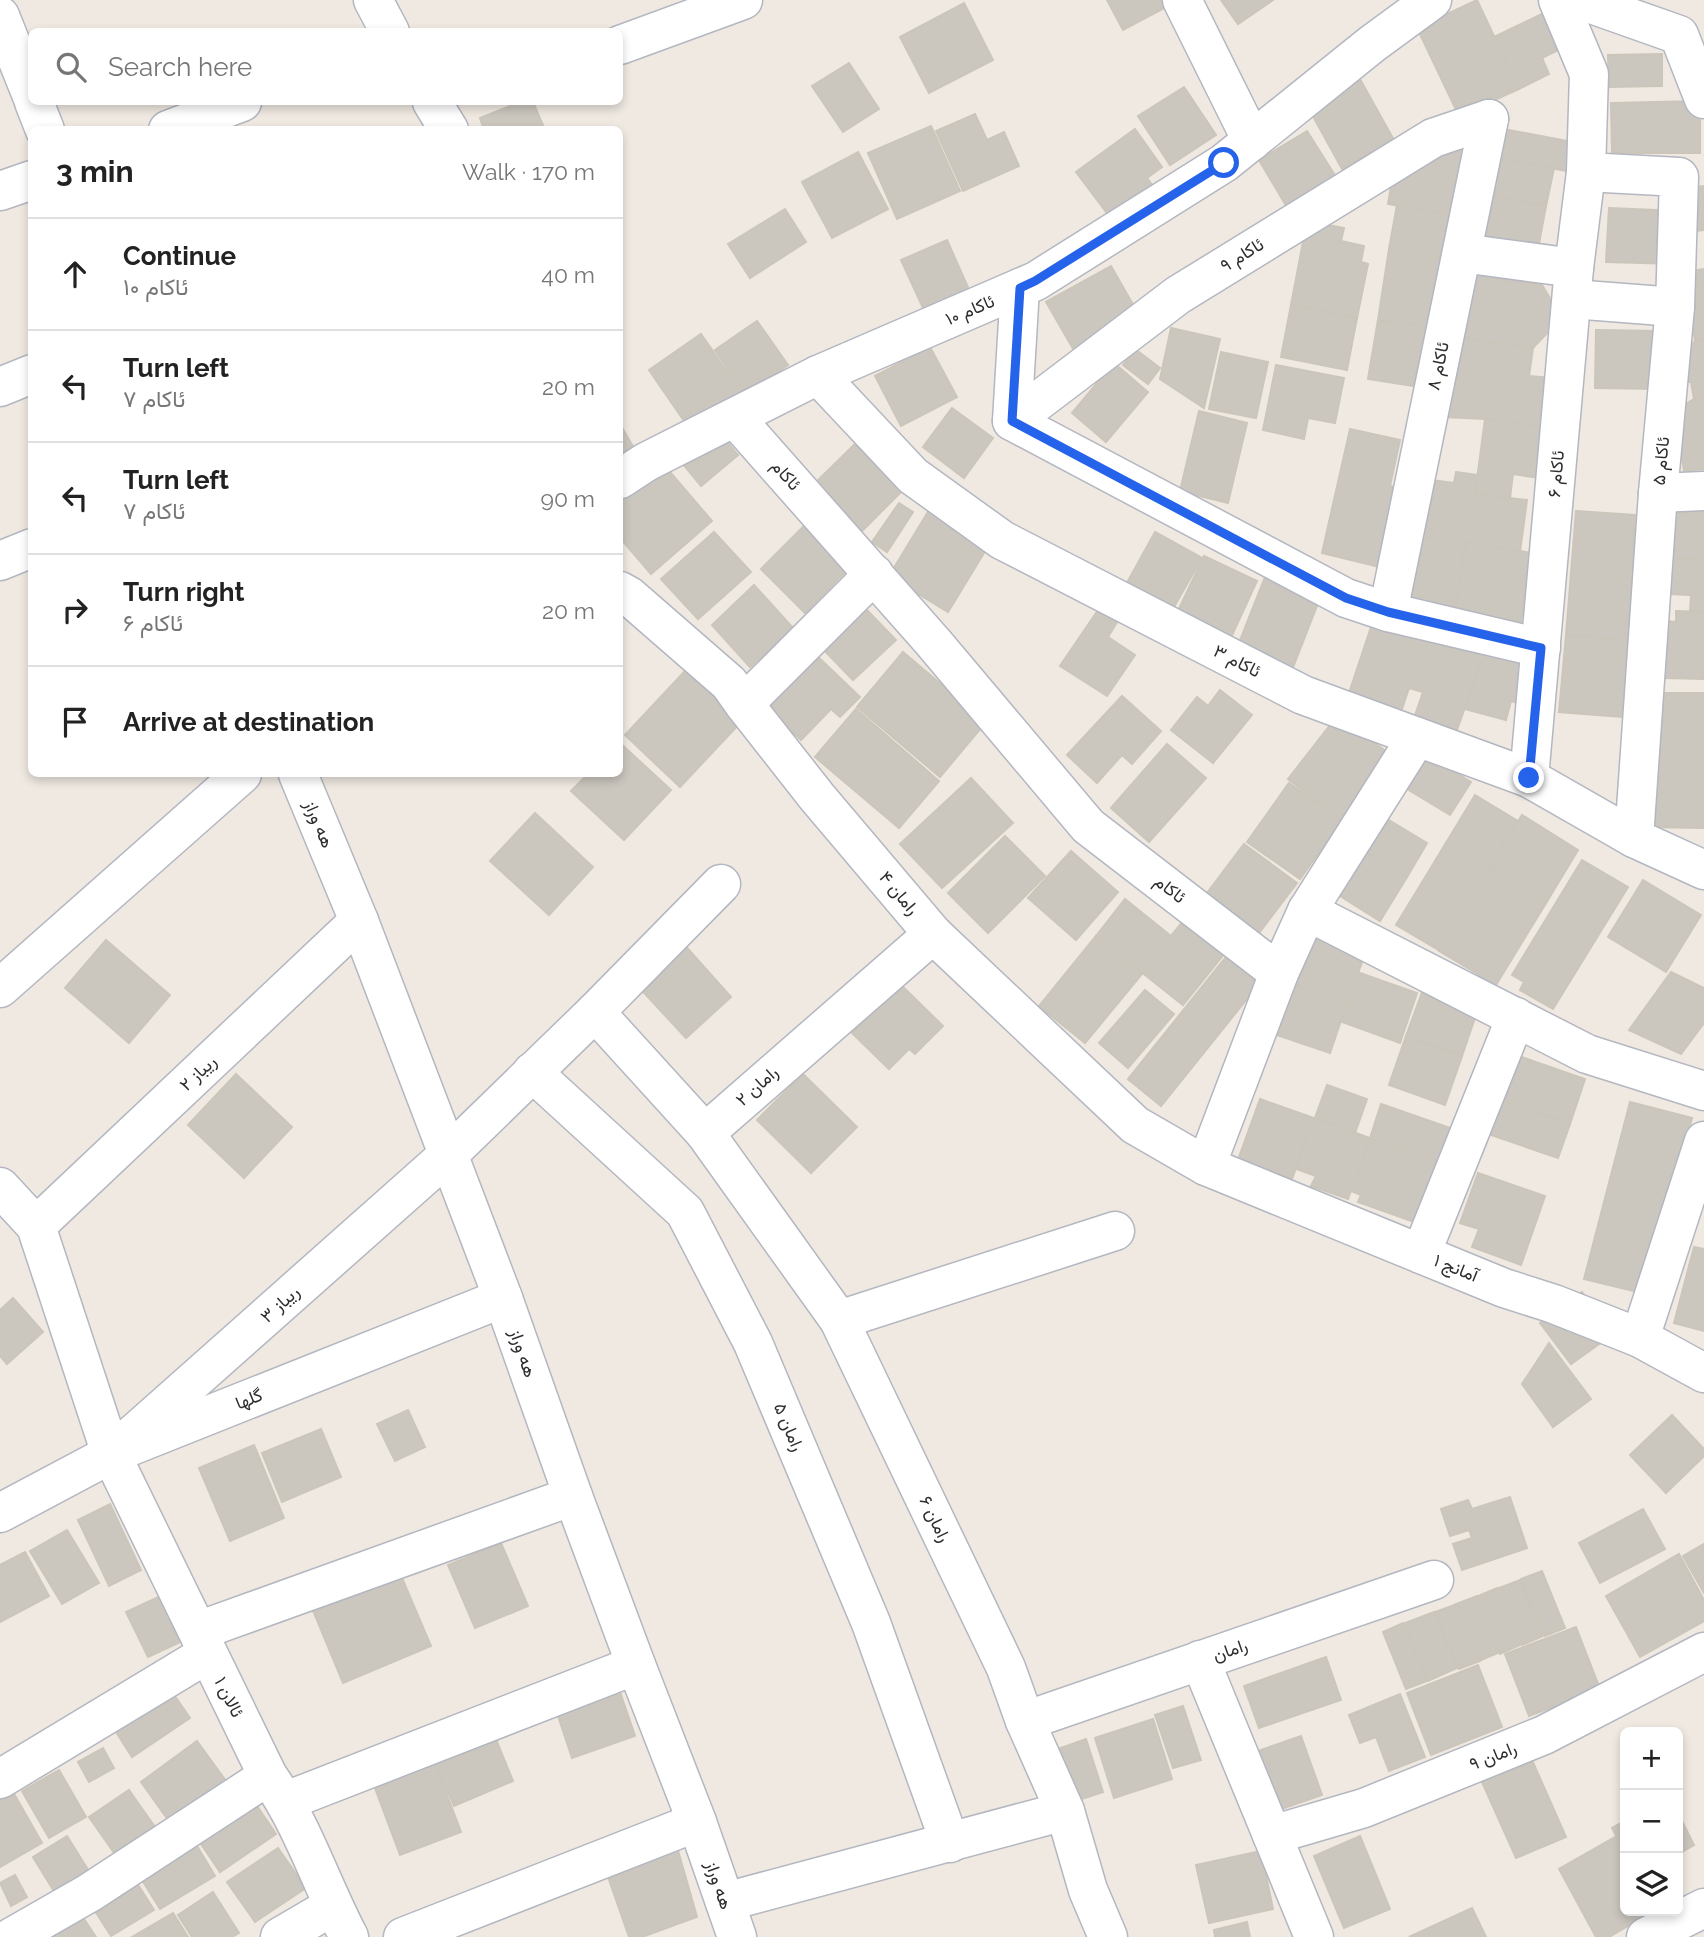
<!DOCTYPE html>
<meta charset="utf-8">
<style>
:root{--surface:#fff;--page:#f2f2f2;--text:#222;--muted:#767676;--line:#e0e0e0}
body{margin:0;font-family:Raleway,Vazirmatn,sans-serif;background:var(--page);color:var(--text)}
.controls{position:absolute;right:21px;bottom:21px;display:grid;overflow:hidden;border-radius:10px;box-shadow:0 4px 10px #0003}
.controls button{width:63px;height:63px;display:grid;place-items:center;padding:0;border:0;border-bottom:2px solid var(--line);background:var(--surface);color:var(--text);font:35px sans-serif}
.stop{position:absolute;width:21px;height:21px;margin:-16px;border:5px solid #2563eb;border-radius:50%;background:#fff}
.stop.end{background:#2563eb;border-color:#fff;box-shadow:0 2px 7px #0008}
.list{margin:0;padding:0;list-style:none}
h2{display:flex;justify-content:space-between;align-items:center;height:91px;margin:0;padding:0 28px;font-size:30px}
h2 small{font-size:23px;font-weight:400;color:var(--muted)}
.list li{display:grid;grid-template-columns:46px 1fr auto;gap:21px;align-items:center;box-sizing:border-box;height:112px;padding:0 28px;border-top:2px solid var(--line)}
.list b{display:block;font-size:26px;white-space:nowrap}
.list p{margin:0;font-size:23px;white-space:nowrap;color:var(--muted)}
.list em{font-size:23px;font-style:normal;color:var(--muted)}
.icon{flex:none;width:38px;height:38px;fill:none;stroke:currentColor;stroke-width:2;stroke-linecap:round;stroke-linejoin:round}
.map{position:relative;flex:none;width:1704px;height:1937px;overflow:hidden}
.search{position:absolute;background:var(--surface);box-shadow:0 4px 10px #0003;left:28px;top:28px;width:595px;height:77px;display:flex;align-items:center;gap:18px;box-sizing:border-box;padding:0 24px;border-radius:10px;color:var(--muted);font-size:26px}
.panel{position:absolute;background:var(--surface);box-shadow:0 4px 10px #0003;left:28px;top:126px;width:595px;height:651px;border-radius:10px}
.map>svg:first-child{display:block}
.building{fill:#cbc7bf;stroke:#cbc5ba;stroke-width:2}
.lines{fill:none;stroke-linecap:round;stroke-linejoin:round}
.street-casing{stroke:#b4b7c1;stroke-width:41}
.secondary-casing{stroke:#b4b7c1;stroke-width:41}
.street{stroke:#fff;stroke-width:38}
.secondary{stroke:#fff;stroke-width:38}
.route{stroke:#2563eb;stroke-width:9}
.labels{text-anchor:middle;stroke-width:5;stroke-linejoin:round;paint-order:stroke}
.street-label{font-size:18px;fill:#2e2e2e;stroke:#fff}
</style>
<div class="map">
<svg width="1704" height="1937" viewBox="0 0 1704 1937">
<rect width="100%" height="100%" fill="#efe9e1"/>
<g class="building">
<polygon points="1107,0 1168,0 1170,5 1123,30"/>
<polygon points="1221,0 1273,0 1238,24"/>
<polygon points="1477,0 1519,89 1459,116 1417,28"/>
<polygon points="964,3 993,60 929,93 900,37"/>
<polygon points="1546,12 1564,47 1542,58 1549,74 1519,89 1494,37"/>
<polygon points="1662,54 1662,86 1609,87 1608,55"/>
<polygon points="849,63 879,109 843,132 812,86"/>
<polygon points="1356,72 1394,140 1342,169 1304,100"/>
<polygon points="1184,87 1216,135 1170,165 1138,116"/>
<polygon points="1700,101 1700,153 1612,153 1611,103"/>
<polygon points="520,102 533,102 545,130 484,130 480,118"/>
<polygon points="975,114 987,140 1004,132 1019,166 963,191 936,131"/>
<polygon points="931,126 960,191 897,219 868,153"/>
<polygon points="1498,128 1578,143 1573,172 1492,158"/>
<polygon points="1135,129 1162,167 1147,178 1156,190 1113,221 1076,172"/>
<polygon points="1307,131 1341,185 1291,214 1259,160"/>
<polygon points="1469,146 1456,216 1388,204 1393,175"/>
<polygon points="858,152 888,209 832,238 802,182"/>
<polygon points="1492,158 1554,168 1546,206 1487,195"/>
<polygon points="1704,186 1704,230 1696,231 1689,188"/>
<polygon points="1487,195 1546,206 1538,249 1478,238"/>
<polygon points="1397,205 1456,216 1449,259 1389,249"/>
<polygon points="1609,208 1678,211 1676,264 1606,262"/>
<polygon points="785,209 806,242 750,278 728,244"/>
<polygon points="1307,221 1344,228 1341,241 1364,246 1361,262 1368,264 1357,318 1291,305"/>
<polygon points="947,240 974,301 929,321 901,260"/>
<polygon points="1389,249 1449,259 1435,328 1378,320"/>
<polygon points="1111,266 1140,317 1076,354 1046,302"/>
<polygon points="1704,269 1704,339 1695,341 1685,272"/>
<polygon points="1466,273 1542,285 1554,305 1549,331 1533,348 1457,337"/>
<polygon points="1291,305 1357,318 1347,370 1281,357"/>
<polygon points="1378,320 1435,328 1429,371 1416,370 1414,386 1368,379"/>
<polygon points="757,321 788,365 745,394 715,350"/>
<polygon points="1171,328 1220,339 1204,408 1160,379"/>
<polygon points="1596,330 1660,331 1659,389 1595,388"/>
<polygon points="701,334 743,394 691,431 649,370"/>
<polygon points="1457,337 1533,348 1529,376 1551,378 1547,427 1485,419 1445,417"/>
<polygon points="1704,339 1704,397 1694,399 1691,382 1681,382 1677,360 1695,341"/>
<polygon points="930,347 957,397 901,426 875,376"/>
<polygon points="1135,349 1160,368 1148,384 1123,365"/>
<polygon points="1221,352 1268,362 1256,418 1209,409"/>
<polygon points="1114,363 1148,392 1106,442 1072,413"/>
<polygon points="1276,365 1344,378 1335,423 1308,418 1304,439 1263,430"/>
<polygon points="1704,397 1704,469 1684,471 1675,416 1684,405 1694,399"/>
<polygon points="952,408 993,438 964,478 923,447"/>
<polygon points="1199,411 1247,423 1228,503 1180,491"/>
<polygon points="1485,419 1547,427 1540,478 1513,474 1510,498 1475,494"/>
<polygon points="620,424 635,450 620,459"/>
<polygon points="1350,429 1400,440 1390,486 1406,490 1388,569 1322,553"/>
<polygon points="719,432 738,455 701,486 682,463"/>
<polygon points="855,444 902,491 858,535 811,487"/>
<polygon points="664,465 712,521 651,574 620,538 620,503"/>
<polygon points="1456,472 1478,475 1475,494 1527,500 1520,552 1416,536 1425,479 1454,483"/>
<polygon points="899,503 913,512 887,552 872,542"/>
<polygon points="1672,505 1704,506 1704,560 1669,558"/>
<polygon points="931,507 990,543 948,612 889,576"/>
<polygon points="1576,511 1635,515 1633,550 1641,553 1637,614 1627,614 1624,640 1566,635"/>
<polygon points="804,526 848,569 805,613 761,569"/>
<polygon points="714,532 751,572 698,619 661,579"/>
<polygon points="1155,532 1202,558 1170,614 1124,588"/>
<polygon points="1416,536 1466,542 1455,611 1403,600"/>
<polygon points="1466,542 1532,553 1521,622 1455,611"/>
<polygon points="1204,556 1257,581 1228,644 1174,619"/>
<polygon points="1669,558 1704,560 1704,612 1690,611 1691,595 1668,594"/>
<polygon points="1265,577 1320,598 1292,670 1237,648"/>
<polygon points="754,585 793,628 750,667 712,625"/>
<polygon points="862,605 896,640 853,680 820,646"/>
<polygon points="1098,610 1117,622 1108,637 1135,655 1107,696 1060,666"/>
<polygon points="1676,611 1704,612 1704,679 1665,678 1667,621 1676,622"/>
<polygon points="1627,614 1647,615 1641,685 1625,684 1622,717 1559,712 1566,635 1624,640"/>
<polygon points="1374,618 1484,655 1454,738 1412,724 1423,692 1409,688 1400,715 1348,696"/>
<polygon points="1486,641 1534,655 1520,704 1511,701 1506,720 1465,709 1484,655"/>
<polygon points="903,652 986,722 940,777 857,707"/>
<polygon points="815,654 860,697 840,717 831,709 801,740 764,705"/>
<polygon points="686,670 742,721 680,787 625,735"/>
<polygon points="1220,690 1252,715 1213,763 1171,730 1197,697 1208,706"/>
<rect x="1644" y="693" width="60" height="67"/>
<polygon points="1122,696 1161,731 1132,764 1122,755 1097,783 1067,755"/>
<polygon points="856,709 939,781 899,828 815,757"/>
<polygon points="1338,715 1392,756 1342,820 1288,779"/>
<polygon points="620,743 671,790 624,840 571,791 588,774 620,774"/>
<polygon points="1167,744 1206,778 1149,842 1111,808"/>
<polygon points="1422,752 1471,782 1450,815 1402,786"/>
<polygon points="1644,760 1704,760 1704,828 1644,827"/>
<polygon points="971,778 1013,823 942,888 900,844"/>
<polygon points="1289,783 1342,820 1300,879 1247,842"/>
<polygon points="1475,795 1518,821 1478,887 1435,861"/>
<polygon points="535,813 593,867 549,915 490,861"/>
<polygon points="1379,814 1427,843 1407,877 1358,847"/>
<polygon points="1522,815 1578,850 1546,903 1489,868"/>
<polygon points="1005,836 1045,876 988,933 948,893"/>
<polygon points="1244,844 1297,883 1256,937 1204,897"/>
<polygon points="1358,847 1407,877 1380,921 1332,891"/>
<polygon points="1071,851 1118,892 1076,940 1028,898"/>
<polygon points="1582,860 1628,887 1553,1009 1520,990 1524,982 1512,975"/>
<polygon points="1435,861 1478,887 1440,951 1396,925"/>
<polygon points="1489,868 1546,903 1496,985 1439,951"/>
<polygon points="1643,880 1701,915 1666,972 1608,937"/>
<polygon points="1125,899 1171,936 1184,920 1225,953 1183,1005 1096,936"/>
<polygon points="1303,932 1365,954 1347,1003 1286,982"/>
<polygon points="1096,936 1142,974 1085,1043 1039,1006"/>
<polygon points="106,940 170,995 129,1043 65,988"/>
<polygon points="680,940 731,997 686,1038 634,982"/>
<polygon points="1226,957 1259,984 1161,1106 1128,1079"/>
<polygon points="1671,972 1704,988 1704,1023 1681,1054 1629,1030"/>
<polygon points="1360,973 1417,993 1400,1043 1342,1022"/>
<polygon points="1286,982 1347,1003 1330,1053 1268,1032"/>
<polygon points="900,984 943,1026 915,1054 909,1049 889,1069 852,1033"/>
<polygon points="1424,987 1479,1006 1462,1056 1406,1036"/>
<polygon points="1145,990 1174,1014 1128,1068 1099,1043"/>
<polygon points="1406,1036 1462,1056 1445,1105 1389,1085"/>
<polygon points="1513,1054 1585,1079 1570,1124 1497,1099"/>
<polygon points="236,1074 292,1127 244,1178 188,1125"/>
<polygon points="803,1074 857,1127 811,1173 757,1120"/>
<polygon points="1327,1085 1367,1099 1355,1133 1315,1118"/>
<polygon points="1260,1099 1314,1118 1292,1179 1238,1160"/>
<polygon points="1497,1099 1570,1124 1558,1158 1485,1133"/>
<polygon points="1630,1102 1692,1118 1646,1294 1584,1279"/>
<polygon points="1381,1104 1462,1132 1450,1165 1370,1138"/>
<polygon points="1315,1118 1370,1138 1348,1199 1311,1186 1316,1176 1296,1169"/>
<polygon points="1370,1138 1450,1165 1428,1227 1358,1202 1361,1195 1351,1191"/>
<polygon points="1478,1173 1545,1196 1521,1265 1472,1247 1479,1229 1460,1223"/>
<polygon points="1694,1247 1704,1249 1704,1331 1674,1323"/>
<polygon points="1582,1292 1613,1334 1571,1364 1540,1323"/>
<polygon points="13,1298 43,1332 7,1364 0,1356 0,1310"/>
<polygon points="1549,1343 1591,1399 1553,1427 1522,1384"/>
<polygon points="408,1410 425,1447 395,1461 377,1424"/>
<polygon points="1672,1415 1704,1449 1704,1456 1666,1493 1630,1455"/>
<polygon points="321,1429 341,1477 282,1502 262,1453"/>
<polygon points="254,1445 284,1518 230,1541 199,1468"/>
<polygon points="1510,1497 1527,1548 1462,1570 1453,1544 1472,1538 1469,1530 1450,1536 1441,1509 1468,1500 1472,1509"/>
<polygon points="110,1504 141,1570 109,1586 78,1520"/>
<polygon points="1643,1509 1665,1549 1600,1583 1579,1543"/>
<polygon points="67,1530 99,1583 62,1604 30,1551"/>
<polygon points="501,1543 528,1606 475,1628 448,1565"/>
<polygon points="1704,1544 1704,1593 1683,1556"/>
<polygon points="25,1552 49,1596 0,1622 0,1565"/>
<polygon points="1679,1554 1704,1600 1704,1621 1640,1657 1606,1596"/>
<polygon points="399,1571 431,1646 343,1683 312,1608"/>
<polygon points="1542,1571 1565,1628 1545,1636 1521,1579"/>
<polygon points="1520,1580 1543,1636 1522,1645 1499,1588"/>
<polygon points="1497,1588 1520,1645 1500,1654 1476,1597"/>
<polygon points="167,1593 189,1638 148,1657 126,1612"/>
<polygon points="1477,1596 1500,1652 1479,1661 1456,1604"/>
<polygon points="1457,1604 1480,1661 1459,1669 1435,1612"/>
<polygon points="1434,1612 1457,1668 1428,1681 1405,1623"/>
<polygon points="1403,1623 1427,1681 1406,1689 1383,1632"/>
<polygon points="1576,1627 1600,1689 1529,1716 1505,1654"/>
<polygon points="1326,1657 1341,1700 1259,1728 1244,1686"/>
<polygon points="1478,1665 1502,1727 1431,1755 1407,1693"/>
<polygon points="170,1689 190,1718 132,1757 113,1727"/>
<polygon points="619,1689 635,1736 572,1758 556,1710"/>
<polygon points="1400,1694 1425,1757 1389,1771 1376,1737 1360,1743 1349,1715"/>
<polygon points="1183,1706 1201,1760 1173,1768 1155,1715"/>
<polygon points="1153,1719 1172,1779 1114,1798 1095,1738"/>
<polygon points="493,1732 513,1781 454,1806 433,1757"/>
<polygon points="1301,1736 1322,1795 1273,1812 1252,1753"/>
<polygon points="1086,1739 1103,1792 1069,1803 1052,1751"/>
<polygon points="197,1741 226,1781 169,1821 141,1782"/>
<polygon points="103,1748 114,1768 89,1782 78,1762"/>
<polygon points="433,1758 461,1832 400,1855 372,1780"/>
<polygon points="1532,1760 1566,1837 1516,1858 1482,1782"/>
<polygon points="59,1770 86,1817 49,1838 22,1791"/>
<polygon points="129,1790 155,1827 115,1854 89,1817"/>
<polygon points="13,1792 42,1843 0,1867 0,1800"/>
<polygon points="251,1797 276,1834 220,1872 195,1835"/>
<polygon points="1678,1813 1694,1845 1678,1854"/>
<polygon points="1625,1821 1625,1853 1612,1828"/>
<polygon points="67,1836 90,1873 55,1893 33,1857"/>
<polygon points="1360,1836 1390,1909 1344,1928 1314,1856"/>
<polygon points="1617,1836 1625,1851 1625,1911 1654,1911 1609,1937 1596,1937 1559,1869"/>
<polygon points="675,1840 697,1917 642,1937 629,1937 605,1868"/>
<polygon points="194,1841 215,1876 160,1909 139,1875"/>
<polygon points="278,1848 306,1888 255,1922 227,1882"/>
<polygon points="1261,1851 1273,1909 1209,1923 1196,1865"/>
<polygon points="15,1875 27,1897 11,1906 0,1883"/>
<polygon points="135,1880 154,1910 111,1936 92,1906"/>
<polygon points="213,1892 239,1933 232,1937 192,1937 178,1915"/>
<polygon points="1472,1908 1486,1937 1409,1937"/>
<polygon points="78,1910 96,1937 36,1937"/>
<polygon points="173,1913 188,1937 132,1937"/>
<polygon points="1247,1922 1250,1937 1215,1937 1214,1930"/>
</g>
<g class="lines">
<g class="street-casing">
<g id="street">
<polyline points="373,0 390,32"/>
<polyline points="1182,0 1252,141"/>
<polyline points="1580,0 1679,35 1704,99"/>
<polyline points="620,45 743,0"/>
<polyline points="432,102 449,130"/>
<polyline points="168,130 242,102"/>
<polyline points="1586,172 1679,177 1675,307 1658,493 1634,838"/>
<polyline points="0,191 32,180"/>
<polyline points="1462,253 1574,268"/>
<polyline points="1020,288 1012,421 1346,598 1388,612 1541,648"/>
<polyline points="1572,299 1675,307"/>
<polyline points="818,375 913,476 1002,540 1303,695 1529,778 1634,838 1704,870"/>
<polyline points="0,387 32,374"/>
<polyline points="735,418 933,642 1088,826 1279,973 1307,911 1587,1054 1704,1091"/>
<polyline points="1012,421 1178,295 1433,138 1489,119"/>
<polyline points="620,479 646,462 818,375 1036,281 1224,163 1372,44 1432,0"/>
<polyline points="1658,493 1704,491"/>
<polyline points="0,561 32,548"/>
<polyline points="620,591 629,596 729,683 744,704 817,797 933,934 1135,1125 1206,1166 1504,1288 1554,1304 1640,1338 1704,1373"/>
<polyline points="1388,612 1489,119"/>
<polyline points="744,704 874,574"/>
<polyline points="1529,778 1574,268 1586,172 1589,74 1558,0"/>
<polyline points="1307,911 1417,737"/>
<polyline points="0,988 242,774"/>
<polyline points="595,1012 705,1133 933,934"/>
<polyline points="532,1072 685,1212 753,1343 871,1623 950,1843"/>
<polyline points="705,1133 839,1320 1006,1668 1025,1721 1065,1811 1088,1890 1108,1937"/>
<polyline points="1206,1166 1279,973"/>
<path d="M0,1187l36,39 75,228 157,322c35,49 53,108 81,161"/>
<polyline points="36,1226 359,921"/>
<polyline points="1421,1254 1516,1017"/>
<polyline points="839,1320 1115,1231"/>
<polyline points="1640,1338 1704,1141"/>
<polyline points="111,1454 449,1154 595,1012 721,884"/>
<polyline points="0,1513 111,1454 503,1298"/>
<polyline points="198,1631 573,1496"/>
<polyline points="1200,1660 1314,1937"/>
<polyline points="1025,1721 1434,1580"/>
<polyline points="0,1779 207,1654"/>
<polyline points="286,1801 636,1665"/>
<polyline points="1272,1835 1364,1808 1544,1735 1704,1652"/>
<polyline points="725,1902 1065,1811"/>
<polyline points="12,1937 89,1893 268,1776"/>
<polyline points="280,1937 333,1906"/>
<polyline points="403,1937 697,1822"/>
<polyline points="1646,1937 1704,1908"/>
</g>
</g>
<g class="secondary-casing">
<g id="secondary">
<polyline points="0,16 32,96"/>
<polyline points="34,102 45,130"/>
<polyline points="298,774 359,921 503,1298 573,1496 636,1665 697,1822 737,1937"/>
</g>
</g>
<use href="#street" class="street"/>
<use href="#secondary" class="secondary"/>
</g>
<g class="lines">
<polyline class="route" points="1224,163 1035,281 1020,288 1012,421 1346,598 1388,612 1541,648 1529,778"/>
</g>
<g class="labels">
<g class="street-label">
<text transform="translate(1242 255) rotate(-32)" y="6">ئاکام ۹</text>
<text transform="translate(970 310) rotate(-23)" y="6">ئاکام ۱۰</text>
<text transform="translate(1438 366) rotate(-78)" y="6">ئاکام ۸</text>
<text transform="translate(1661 461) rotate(-85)" y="6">ئاکام ۵</text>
<text transform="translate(1556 474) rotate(-85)" y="6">ئاکام ۶</text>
<text transform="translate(786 475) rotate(48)" y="6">ئاکام</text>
<text transform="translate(1237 661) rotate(27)" y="6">ئاکام ۳</text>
<text transform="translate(319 824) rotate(67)" y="6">هه وراز</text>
<text transform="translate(1170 889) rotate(38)" y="6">ئاکام</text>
<text transform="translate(899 893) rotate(50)" y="6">رامان ۴</text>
<text transform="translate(198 1073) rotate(-43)" y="6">ریباز ۲</text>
<text transform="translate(757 1086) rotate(-42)" y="6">رامان ۲</text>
<text transform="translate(1456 1268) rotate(22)" y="6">آمانج ۱</text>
<text transform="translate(280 1304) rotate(-42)" y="6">ریباز ۳</text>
<text transform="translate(523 1353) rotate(71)" y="6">هه وراز</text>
<text transform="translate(249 1399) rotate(-22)" y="6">گلها</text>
<text transform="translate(789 1427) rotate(67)" y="6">رامان ۵</text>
<text transform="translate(935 1519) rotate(64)" y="6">رامان ۶</text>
<text transform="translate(1230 1650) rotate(-19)" y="6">رامان</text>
<text transform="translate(229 1697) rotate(63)" y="6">ئالان ۱</text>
<text transform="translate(1493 1756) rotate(-22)" y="6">رامان ۹</text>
<text transform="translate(719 1885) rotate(71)" y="6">هه وراز</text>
</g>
</g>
</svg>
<div class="controls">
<button>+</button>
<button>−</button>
<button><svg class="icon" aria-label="layers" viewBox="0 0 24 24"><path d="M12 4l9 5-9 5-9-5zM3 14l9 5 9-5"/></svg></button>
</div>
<div class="stop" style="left:1224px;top:163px"></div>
<div class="stop end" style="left:1529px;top:778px"></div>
<div class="search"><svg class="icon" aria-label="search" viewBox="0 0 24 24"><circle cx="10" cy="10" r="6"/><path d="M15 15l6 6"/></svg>Search here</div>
<section class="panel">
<h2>3 min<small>Walk · 170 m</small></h2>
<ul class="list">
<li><svg class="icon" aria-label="ahead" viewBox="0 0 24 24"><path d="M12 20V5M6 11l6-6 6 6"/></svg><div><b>Continue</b><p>ئاکام ۱۰</p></div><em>40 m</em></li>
<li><svg class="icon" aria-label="left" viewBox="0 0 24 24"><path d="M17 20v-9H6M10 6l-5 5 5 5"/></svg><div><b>Turn left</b><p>ئاکام ۷</p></div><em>20 m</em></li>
<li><svg class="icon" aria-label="left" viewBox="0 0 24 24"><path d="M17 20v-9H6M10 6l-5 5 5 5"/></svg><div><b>Turn left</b><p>ئاکام ۷</p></div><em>90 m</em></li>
<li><svg class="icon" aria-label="right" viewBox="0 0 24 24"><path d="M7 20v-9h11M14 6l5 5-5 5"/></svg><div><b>Turn right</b><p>ئاکام ۶</p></div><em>20 m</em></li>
<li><svg class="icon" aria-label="arrive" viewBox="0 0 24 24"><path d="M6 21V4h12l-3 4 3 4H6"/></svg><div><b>Arrive at destination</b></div></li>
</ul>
</section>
</div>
